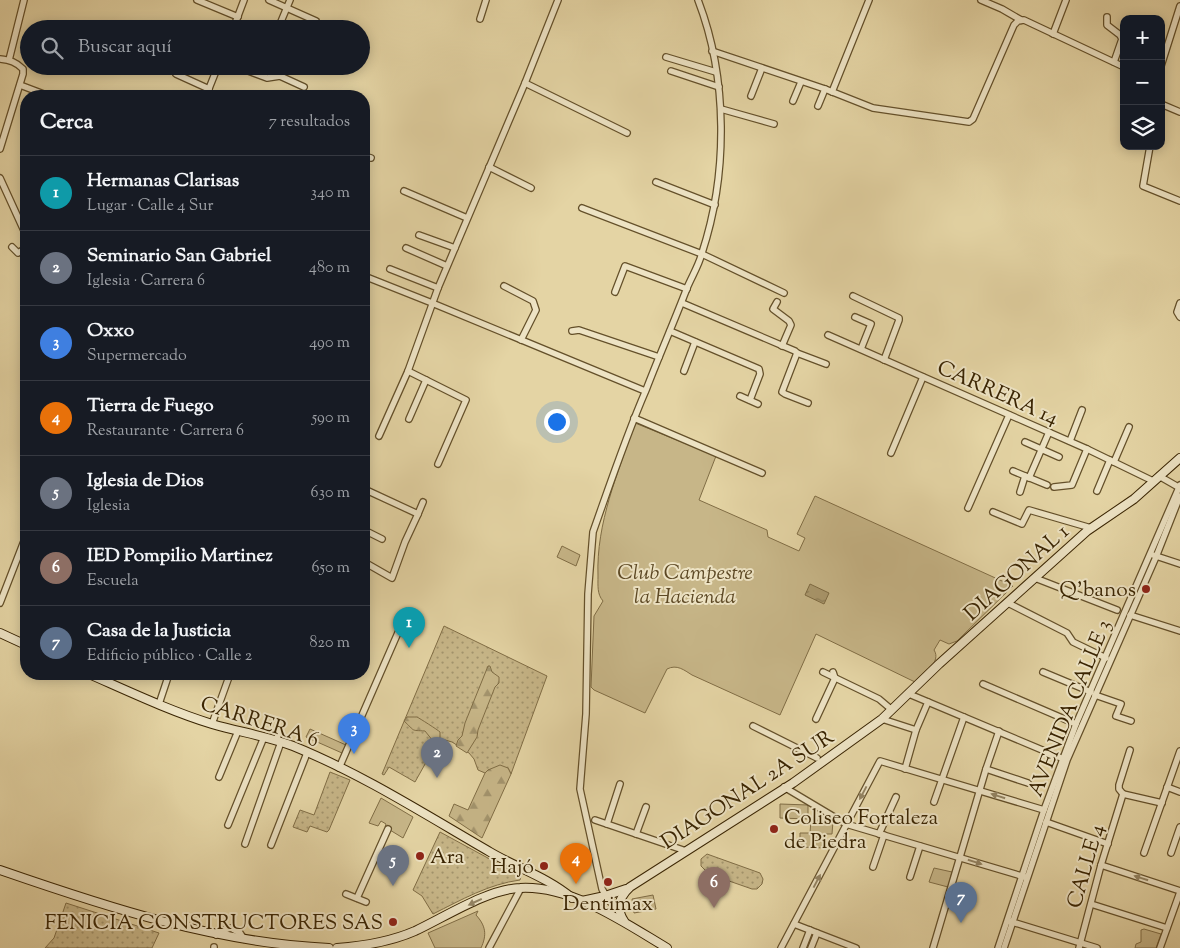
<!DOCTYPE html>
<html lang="es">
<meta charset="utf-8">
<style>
:root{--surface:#171b24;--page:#20242c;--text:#f1f3f6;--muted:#9ea1a6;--line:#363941;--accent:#c59692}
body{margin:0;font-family:"Sorts Mill Goudy",serif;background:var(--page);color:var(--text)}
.controls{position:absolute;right:15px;top:15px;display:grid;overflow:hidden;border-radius:10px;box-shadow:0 2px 12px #0003}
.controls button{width:45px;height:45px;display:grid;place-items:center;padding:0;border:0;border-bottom:1px solid var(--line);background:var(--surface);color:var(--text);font:25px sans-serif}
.you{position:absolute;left:556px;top:421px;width:18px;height:18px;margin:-12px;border:4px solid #fff;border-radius:50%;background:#1a73e8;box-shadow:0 0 0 8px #1a73e833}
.badge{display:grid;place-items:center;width:32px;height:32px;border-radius:50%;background:var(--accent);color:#fff;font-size:16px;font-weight:700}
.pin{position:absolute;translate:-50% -41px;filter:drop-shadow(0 1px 2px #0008)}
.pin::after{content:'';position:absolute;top:26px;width:18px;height:15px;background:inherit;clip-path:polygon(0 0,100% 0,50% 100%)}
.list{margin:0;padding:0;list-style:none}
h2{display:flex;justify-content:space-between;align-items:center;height:65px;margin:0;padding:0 20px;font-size:21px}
h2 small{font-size:16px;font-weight:400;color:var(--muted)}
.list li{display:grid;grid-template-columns:32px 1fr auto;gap:15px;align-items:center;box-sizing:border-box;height:75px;padding:0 20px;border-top:1px solid var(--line)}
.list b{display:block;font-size:19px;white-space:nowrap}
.list p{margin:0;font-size:16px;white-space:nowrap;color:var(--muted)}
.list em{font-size:16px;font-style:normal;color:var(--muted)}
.icon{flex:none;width:28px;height:28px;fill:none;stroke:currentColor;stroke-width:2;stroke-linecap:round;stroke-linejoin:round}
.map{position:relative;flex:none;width:1180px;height:948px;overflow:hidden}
.search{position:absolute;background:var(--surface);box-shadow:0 2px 12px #0003;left:20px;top:20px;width:350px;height:55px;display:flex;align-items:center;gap:12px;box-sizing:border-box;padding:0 18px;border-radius:28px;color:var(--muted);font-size:19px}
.panel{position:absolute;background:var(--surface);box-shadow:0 2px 12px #0003;left:20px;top:90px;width:350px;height:590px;border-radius:20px}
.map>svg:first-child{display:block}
.grass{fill:url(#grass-dots);stroke:#806d45}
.forest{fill:url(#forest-firs);stroke:#806d45}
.park{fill:#c7b688;stroke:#806d45}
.water{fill:url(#water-ripples);stroke:#7d6a42}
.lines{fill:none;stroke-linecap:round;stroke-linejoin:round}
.minor-casing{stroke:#64502a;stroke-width:8}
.secondary-casing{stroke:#392402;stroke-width:10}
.minor{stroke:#ede3c4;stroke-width:5.5}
.secondary{stroke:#ede3c4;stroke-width:8}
.oneway{fill:#938463}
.poi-dot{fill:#8f2418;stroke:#ede3c4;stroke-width:2}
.labels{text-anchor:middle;stroke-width:4;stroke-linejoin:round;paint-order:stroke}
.street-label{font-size:21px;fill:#392402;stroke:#ede3c4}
.park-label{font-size:21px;font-style:italic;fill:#5c4824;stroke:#ede3c4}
.poi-label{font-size:21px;fill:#392402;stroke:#ede3c4;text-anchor:end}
</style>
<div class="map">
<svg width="1180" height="948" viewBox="0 0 1180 948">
<defs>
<pattern id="grass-dots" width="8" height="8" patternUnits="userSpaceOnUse" patternTransform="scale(1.25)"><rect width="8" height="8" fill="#c7b688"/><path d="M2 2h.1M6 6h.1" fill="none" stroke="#a3946d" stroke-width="1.8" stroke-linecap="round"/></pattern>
<pattern id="forest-firs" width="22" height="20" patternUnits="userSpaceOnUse" patternTransform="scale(1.25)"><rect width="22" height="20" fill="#c7b688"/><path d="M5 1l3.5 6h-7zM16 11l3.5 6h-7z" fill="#a3946d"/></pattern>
<pattern id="water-ripples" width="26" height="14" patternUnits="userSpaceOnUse" patternTransform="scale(1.25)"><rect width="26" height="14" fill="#aa986d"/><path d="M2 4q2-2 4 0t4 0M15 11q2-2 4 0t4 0" fill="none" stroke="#8b7c57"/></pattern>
</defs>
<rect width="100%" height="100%" fill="#e4d4a4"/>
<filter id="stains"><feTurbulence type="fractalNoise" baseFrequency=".004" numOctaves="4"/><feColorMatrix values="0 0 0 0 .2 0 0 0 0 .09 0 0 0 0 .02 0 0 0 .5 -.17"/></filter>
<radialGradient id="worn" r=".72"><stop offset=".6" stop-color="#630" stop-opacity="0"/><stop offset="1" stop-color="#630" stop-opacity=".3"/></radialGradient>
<g class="grass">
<polygon points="444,626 547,676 511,774 508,768 488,770 485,773 478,770 474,759 469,753 452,742 445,740 438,741 415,782 389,767 384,775 382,774"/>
<polygon points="330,772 350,780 329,830 327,832 310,826 307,832 293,827 300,810 314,815"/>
<path d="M440,832l81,44 -1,4c-31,4 -59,20 -87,34l-11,-18 -9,-6z"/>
<polygon points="707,854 760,873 763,879 762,884 757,889 752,889 709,874 701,866 701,859"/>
<polygon points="66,903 159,933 152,948 45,948 54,938"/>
</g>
<g class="forest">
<polygon points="488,666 490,666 492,672 499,677 499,683 495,687 478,730 477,737 467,753 456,746 458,740 462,736 465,723"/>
<path d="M407,717c2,0 8,0 10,0 2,1 21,13 23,15v6l-7,3 -8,-10c-15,-1 -9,1 -21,-10z"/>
<polygon points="500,765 508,768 511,774 482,838 449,816 454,804 468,810 485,773 488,770"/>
</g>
<g class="park">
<path d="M635,423l81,33 -17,44 68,30 1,7 31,14 6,-13 -8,-4 18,-38 198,90 -56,55 -8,3 -9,-4 -6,10c8,12 -11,24 -19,32l-99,-48 -36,81 -88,-40c-8,-5 -15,-11 -25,-6l-22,44 -51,-23 -3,-3 3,-71 9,-15c-6,-7 -5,-15 -5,-25 -2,-53 20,-103 37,-153z"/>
<polygon points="562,546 580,555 576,566 557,557"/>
<polygon points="310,729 346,745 342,753 306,737"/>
<polygon points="381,798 413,817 403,838 385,827 386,824 381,821 378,826 369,823"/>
<polygon points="780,804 808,805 808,819 780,818"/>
<polygon points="811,820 833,821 832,834 825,834 824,848 800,847 800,833 810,833"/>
<polygon points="934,868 952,872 948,887 929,882"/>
<polygon points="653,895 656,909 634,913 632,899"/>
<path d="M478,911l-2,4c10,11 11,20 5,33h-46l-7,-15z"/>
<polygon points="1144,929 1161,934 1156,948 1135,948 1136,944 1141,942 1141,930"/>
</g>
<polygon class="water" points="810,584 829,593 824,604 805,595"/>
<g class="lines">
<g class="minor-casing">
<g id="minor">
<polyline points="197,0 238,17"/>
<polyline points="269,0 316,21"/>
<polyline points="981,0 1002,9 1021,20"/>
<polyline points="1107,17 1107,25 1120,35 1122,39 1114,62"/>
<polyline points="480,19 486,0"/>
<polyline points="280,24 290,0"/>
<polyline points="233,29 244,0"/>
<polyline points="1053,34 1066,0"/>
<polyline points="712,51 825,89 873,108 969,122 973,119 1014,25 1018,21 1024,20 1124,67"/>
<polyline points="666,57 716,72"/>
<path d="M0,59c10,1 16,3 23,10v5l-23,75"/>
<polyline points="9,60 24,0"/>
<polyline points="235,66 267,78 280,76 304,87"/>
<polyline points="1161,66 1180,6"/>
<polyline points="671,71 719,87"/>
<polyline points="176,74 209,89"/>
<polyline points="525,83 627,133"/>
<polyline points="20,85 49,96"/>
<polyline points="1161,89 1161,95"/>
<polyline points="832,92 869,0"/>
<polyline points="206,96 218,66"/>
<polyline points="751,96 762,68"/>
<polyline points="793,101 801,82"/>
<polyline points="1161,104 1180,112"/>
<polyline points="818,106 825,89"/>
<polyline points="721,109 774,124"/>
<polyline points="1150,146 1143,186 1180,201"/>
<polyline points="364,156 371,158"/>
<polyline points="489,167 531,188"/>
<polyline points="0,178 26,235"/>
<polyline points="656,182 715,205"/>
<polyline points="404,191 467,218"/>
<polyline points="582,208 702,254 784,293"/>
<polyline points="419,235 455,248"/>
<polyline points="12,247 18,253 26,248"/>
<polyline points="406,248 447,266"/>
<polyline points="390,269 438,288"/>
<polyline points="364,276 432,303 645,391"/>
<polyline points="504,286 533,301 536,310 521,340"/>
<polyline points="615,292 625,266 687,289"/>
<polyline points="853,296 899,318 899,320 884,360"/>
<polyline points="777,302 773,309 789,321 791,325 782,346"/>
<polyline points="682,303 795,351 797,353 826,364"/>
<polyline points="1180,303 1177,312 1180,317"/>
<polyline points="855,317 871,324 861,349"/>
<polyline points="572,331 579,330 659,357"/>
<polyline points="670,331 759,369 760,374 750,400"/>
<polyline points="828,335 1087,449 1153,481"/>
<polyline points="797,353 782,392 785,394 808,403"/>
<polyline points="408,371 466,400 438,464"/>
<polyline points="684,371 695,342"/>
<polyline points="740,396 758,404"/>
<polyline points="634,418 762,473"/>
<polyline points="409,419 426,380"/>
<polyline points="379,436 408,371 438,288 525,83 558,0"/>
<polyline points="1070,441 1082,410"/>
<polyline points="1025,442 1059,457"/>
<polyline points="891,453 923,377"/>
<polyline points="1114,462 1129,427"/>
<polyline points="1013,471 1047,485"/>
<polyline points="1159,476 1180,488"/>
<polyline points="1029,478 1049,432"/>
<polyline points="1054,487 1072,485 1087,449"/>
<polyline points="364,489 418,514 423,502"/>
<polyline points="1097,491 1110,460"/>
<polyline points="1020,492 1025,476"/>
<polyline points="968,508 1009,415"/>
<polyline points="993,512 1022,524 1029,510 1091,528"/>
<polyline points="364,530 382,539"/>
<polyline points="1153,555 1180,564"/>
<polyline points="364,562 392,578 405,542 418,514"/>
<polyline points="1035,578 1117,610"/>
<polyline points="0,603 26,536"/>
<polyline points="1008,603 1067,633 1073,642 1106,658"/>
<polyline points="1130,615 1180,631"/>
<polyline points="823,672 879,699 892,710"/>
<polyline points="1043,672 1091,692"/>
<polyline points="983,684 1076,724"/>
<polyline points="909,694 1066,760"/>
<polyline points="1095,695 1121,704 1116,716 1131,721"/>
<polyline points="159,704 169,674"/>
<polyline points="816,719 835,678 833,672"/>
<polyline points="882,719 916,730"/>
<polyline points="212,724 230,674"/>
<polyline points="753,726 817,758"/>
<polyline points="276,741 280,730"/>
<polyline points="339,768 407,612"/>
<polyline points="905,769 916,730 928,702"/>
<polyline points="986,769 1028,783"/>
<polyline points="219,777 238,731"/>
<polyline points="784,787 846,824 1025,877"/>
<polyline points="1167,787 1180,792"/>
<polyline points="1123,794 1119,789 1119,785 1130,750"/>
<polyline points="1123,794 1162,803"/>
<polyline points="934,802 964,717"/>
<polyline points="595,820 686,851"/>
<polyline points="1046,822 1108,844"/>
<polyline points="607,824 620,784"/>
<polyline points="228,825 264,737"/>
<polyline points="636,834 646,807"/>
<polyline points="879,834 896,797"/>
<polyline points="245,844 281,742"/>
<polyline points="271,845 307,753"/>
<polyline points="1144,853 1180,751"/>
<polyline points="1171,853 1180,827"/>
<polyline points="1101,865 1180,891"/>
<polyline points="873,867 884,835"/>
<polyline points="910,877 920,846"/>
<polyline points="346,894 366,902"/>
<polyline points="357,898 388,829"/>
<polyline points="1091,904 1167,928"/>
<path d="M619,909l-10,-8 -7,-12 -22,-100 6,-75 2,-120 5,-62c17,-48 33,-96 53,-142 13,-34 28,-68 41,-102 5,-12 12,-23 15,-35 26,-79 26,-175 -4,-253"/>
<polyline points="1009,921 1097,948"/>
<polyline points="794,924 856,948"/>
<polyline points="216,935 220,931 231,928 240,933 244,939"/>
<polyline points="214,948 214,947"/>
<polyline points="489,948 521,888"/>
<polyline points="781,948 880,761 1044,810"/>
<polyline points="803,948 810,930"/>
<polyline points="811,948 817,933"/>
<polyline points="933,948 986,769 999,731"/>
<polyline points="998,948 1044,810 1076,724 1180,485"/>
<polyline points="1004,948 1067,760 1156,557 1180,496"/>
<polyline points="1079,948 1101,865 1123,794"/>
<polyline points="1160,948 1180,892"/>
</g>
</g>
<g class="secondary-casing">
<g id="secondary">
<polyline points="0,633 26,645"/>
<path d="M89,674c41,18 81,37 123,50 27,8 55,12 81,22 69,28 133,69 197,106 27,16 57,25 82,46"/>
<path d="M0,870c107,37 215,73 329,78"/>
<polyline points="582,901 605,896 626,889"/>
<path d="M624,921c-8,-12 -5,-24 6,-34l163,-104 89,-64 57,-55 148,-133 47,-32 46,-41"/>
<path d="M337,948c27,-2 53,-6 78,-17 30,-14 73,-42 105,-43 51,-3 105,35 147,60"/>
</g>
</g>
<use href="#minor" class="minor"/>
<use href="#secondary" class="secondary"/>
</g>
<defs><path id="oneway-solid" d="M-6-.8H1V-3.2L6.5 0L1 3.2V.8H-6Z" transform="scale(1.25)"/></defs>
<g class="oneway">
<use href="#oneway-solid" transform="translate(863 793) rotate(118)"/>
<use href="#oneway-solid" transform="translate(998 796) rotate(-163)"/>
<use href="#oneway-solid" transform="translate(975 862) rotate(17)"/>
<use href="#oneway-solid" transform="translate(1141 878) rotate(-162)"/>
<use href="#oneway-solid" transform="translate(817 881) rotate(-62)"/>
<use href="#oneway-solid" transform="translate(475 902) rotate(155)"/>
</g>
<g class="poi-dot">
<circle cx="1146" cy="589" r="5"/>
<circle cx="774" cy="829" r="5"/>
<circle cx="420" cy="856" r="5"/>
<circle cx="544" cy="866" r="5"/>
<circle cx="608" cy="882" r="5"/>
<circle cx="393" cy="922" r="5"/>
</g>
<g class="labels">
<g class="street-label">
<text transform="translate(998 392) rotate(24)" y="7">CARRERA 14</text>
<text transform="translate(1016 572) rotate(-42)" y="7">DIAGONAL 1</text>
<text transform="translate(1069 708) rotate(-68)" y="7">AVENIDA CALLE 3</text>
<text transform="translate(260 721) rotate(18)" y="7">CARRERA 6</text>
<text transform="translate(747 789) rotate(-33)" y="7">DIAGONAL 2A SUR</text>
<text transform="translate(1085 866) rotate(-74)" y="7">CALLE 4</text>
</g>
<g class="park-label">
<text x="685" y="579">Club Campestre<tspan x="685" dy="24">la Hacienda</tspan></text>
</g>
<g class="poi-label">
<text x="1136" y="596">Q'banos</text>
<text x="784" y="824" text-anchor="start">Coliseo Fortaleza<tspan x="784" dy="24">de Piedra</tspan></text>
<text x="430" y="863" text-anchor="start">Ara</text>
<text x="534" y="873">Hajó</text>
<text x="608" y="910" text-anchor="middle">Dentimax</text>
<text x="383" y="929">FENICIA CONSTRUCTORES SAS</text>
</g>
</g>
<rect width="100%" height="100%" filter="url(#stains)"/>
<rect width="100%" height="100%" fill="url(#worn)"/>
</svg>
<div class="controls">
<button>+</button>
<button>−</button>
<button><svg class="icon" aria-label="layers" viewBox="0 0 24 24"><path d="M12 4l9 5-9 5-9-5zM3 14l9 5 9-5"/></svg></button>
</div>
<div class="you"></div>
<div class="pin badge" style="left:409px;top:648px;background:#0f9aa8">1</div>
<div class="pin badge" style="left:437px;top:778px;background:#6b7280">2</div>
<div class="pin badge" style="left:354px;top:754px;background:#3f7fe0">3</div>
<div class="pin badge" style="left:576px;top:884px;background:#e8710a">4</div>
<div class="pin badge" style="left:393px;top:886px;background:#6b7280">5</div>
<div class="pin badge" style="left:714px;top:908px;background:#8d6e63">6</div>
<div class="pin badge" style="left:961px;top:923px;background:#5c6f8a">7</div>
<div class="search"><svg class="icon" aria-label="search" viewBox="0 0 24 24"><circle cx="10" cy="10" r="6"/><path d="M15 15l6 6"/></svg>Buscar aquí</div>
<section class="panel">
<h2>Cerca<small>7 resultados</small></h2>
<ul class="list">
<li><span class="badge" style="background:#0f9aa8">1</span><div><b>Hermanas Clarisas</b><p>Lugar · Calle 4 Sur</p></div><em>340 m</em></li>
<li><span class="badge" style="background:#6b7280">2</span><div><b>Seminario San Gabriel</b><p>Iglesia · Carrera 6</p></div><em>480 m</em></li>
<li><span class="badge" style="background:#3f7fe0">3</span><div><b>Oxxo</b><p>Supermercado</p></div><em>490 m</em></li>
<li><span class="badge" style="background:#e8710a">4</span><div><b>Tierra de Fuego</b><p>Restaurante · Carrera 6</p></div><em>590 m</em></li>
<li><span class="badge" style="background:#6b7280">5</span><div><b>Iglesia de Dios</b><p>Iglesia</p></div><em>630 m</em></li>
<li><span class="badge" style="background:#8d6e63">6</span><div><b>IED Pompilio Martinez</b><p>Escuela</p></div><em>650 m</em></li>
<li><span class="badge" style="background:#5c6f8a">7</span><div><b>Casa de la Justicia</b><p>Edificio público · Calle 2</p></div><em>820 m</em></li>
</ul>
</section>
</div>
